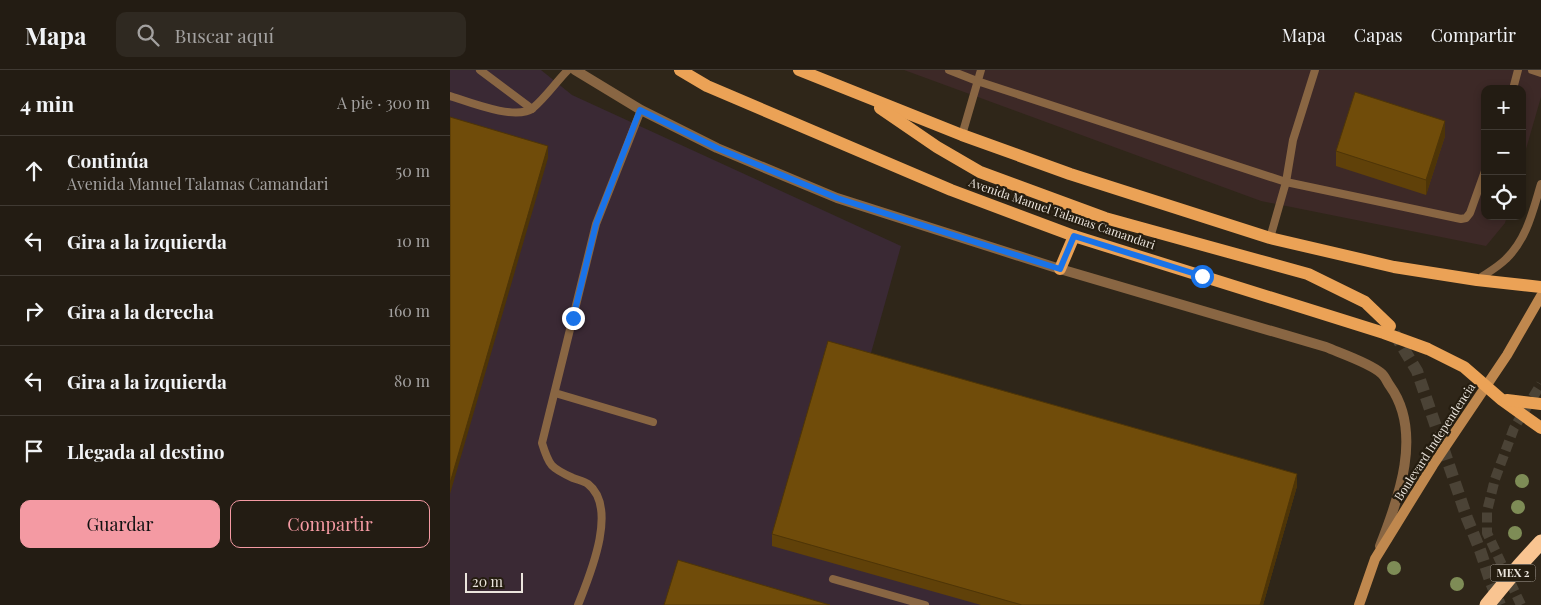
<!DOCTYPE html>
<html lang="es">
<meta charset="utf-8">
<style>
:root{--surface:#231c13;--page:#2f2921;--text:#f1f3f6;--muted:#a3a1a0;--line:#403a33;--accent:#f49aa3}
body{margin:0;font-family:"Playfair Display",serif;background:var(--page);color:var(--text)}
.controls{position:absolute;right:15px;top:15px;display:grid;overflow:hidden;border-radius:10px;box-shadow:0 2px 8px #0003}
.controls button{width:45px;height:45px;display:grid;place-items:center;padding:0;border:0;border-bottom:1px solid var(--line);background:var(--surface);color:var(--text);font:25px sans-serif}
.scale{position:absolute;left:15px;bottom:12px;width:58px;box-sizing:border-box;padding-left:5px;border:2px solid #ebe5dd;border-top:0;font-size:14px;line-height:18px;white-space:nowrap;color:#ebe5dd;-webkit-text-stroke:4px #251d10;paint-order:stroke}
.stop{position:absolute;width:15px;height:15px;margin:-11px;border:4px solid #1a73e8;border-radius:50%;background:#fff}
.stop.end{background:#1a73e8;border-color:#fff;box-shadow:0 1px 5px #0008}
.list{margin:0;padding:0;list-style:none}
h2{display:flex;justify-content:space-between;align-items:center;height:65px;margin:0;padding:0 20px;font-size:21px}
h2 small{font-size:16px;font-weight:400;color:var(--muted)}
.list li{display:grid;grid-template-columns:32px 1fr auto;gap:15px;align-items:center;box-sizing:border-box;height:70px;padding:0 20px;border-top:1px solid var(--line)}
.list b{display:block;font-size:19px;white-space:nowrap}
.list p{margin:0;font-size:16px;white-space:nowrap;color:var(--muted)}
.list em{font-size:16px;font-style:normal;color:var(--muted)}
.actions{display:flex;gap:10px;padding:15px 20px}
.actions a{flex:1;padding:11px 0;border:1px solid var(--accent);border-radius:10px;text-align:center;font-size:18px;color:var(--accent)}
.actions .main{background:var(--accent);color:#111}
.icon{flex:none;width:28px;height:28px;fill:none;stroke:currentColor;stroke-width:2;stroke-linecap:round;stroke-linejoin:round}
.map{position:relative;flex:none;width:1091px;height:535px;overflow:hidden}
header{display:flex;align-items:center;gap:30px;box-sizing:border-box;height:70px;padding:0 25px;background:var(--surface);border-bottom:1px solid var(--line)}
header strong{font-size:24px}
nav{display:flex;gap:28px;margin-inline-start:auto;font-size:18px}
.search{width:350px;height:45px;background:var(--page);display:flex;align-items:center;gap:12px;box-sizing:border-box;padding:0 18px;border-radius:10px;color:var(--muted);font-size:19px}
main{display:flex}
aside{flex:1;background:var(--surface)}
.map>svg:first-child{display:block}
.commercial{fill:#3d2927}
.industrial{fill:#3a2934}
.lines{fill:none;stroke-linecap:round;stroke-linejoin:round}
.secondary-tunnel{stroke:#4b4336;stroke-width:10;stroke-dasharray:10 5;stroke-linecap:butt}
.primary-tunnel{stroke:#4b4336;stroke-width:12;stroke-dasharray:12 6;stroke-linecap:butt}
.lane{stroke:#896643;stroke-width:8}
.street{stroke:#896643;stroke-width:10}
.secondary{stroke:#c0884e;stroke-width:10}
.primary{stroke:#eba256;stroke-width:12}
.highway-bridge{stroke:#f9c491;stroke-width:15}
.tree{fill:#7e8c56}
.wall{fill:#604109}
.shaded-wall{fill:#4e3507}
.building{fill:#704c0a;stroke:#4e3507}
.route{stroke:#1a73e8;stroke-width:6}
.labels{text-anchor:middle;stroke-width:4.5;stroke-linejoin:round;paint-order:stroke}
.shield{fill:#251d10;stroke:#b0a9a0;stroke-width:1}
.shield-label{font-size:11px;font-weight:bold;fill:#ebe5dd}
.street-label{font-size:12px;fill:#ebe5dd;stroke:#251d10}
</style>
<header>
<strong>Mapa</strong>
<div class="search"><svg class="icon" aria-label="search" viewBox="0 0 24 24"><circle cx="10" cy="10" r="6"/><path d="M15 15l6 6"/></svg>Buscar aquí</div>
<nav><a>Mapa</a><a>Capas</a><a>Compartir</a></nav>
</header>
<main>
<aside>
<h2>4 min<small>A pie · 300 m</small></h2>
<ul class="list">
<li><svg class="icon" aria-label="ahead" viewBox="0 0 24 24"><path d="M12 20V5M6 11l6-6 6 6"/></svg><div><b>Continúa</b><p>Avenida Manuel Talamas Camandari</p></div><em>50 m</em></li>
<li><svg class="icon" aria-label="left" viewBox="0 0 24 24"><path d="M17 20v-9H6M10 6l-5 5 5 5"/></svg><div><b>Gira a la izquierda</b></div><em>10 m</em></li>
<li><svg class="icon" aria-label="right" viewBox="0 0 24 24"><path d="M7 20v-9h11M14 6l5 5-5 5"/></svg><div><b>Gira a la derecha</b></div><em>160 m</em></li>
<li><svg class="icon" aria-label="left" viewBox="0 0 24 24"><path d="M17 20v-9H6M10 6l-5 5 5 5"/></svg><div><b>Gira a la izquierda</b></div><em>80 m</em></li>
<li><svg class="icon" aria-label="arrive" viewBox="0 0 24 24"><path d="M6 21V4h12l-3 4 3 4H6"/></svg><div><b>Llegada al destino</b></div></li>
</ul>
<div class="actions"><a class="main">Guardar</a><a>Compartir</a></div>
</aside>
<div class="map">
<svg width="1091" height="535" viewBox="0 0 1091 535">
<rect width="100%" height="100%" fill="#2f2619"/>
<polygon class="commercial" points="454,0 1091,0 1091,27 1072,93 1072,19 1035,19 1035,146 1057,146 1055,153 1036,176 811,131"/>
<polygon class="industrial" points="0,0 91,0 122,25 451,176 368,472 588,535 0,535"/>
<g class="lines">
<polyline class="secondary-tunnel" points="1071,535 1037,463 1037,441 1045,409 1064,358 1091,314"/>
<polyline class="primary-tunnel" points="944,263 967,301 1017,448 1030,480 1040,510 1050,535"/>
<g class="lane">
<polyline points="30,0 82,39"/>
<polyline points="499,0 527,11 836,112 1011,149 1016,148 1020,143 1035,101"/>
<polyline points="1082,0 1091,3"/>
<polyline points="1063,19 1068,0"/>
<path d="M0,26c19,6 66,25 83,12 13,-11 23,-26 35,-38"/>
<polyline points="512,65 531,0"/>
<polyline points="820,168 836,112 843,70 865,0"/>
<path d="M1027,210c10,-7 21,-13 29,-21 21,-20 27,-49 35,-75"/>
<polyline points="105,323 203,352"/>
<polyline points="383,509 475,535"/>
<path d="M128,535c11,-28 41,-97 10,-121 -4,-3 -10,-4 -15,-6 -22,-10 -24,-12 -31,-35l54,-219 45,-114"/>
</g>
<path class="street" d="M125,0l66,40 76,38 120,50 223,71 266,78c14,6 44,16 55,26 4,3 6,9 9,13 33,46 9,112 -10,160"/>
<polyline class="secondary" points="909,535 925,489 983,395 1057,285 1091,226"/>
<g class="primary">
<polyline points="230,0 257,16 501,120 624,166 934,263 978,279 1014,297 1052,330 1091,358"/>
<polyline points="349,0 512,65 620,104 820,168 944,197 1027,210 1091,217"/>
<polyline points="430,38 487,77 530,102 655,148 858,204 915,232 940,256"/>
<polyline points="610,199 624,166"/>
<polyline points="1057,330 1091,334"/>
</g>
<polyline class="highway-bridge" points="1037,535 1070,495 1091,472"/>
</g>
<g class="tree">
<circle cx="1072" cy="411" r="7"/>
<circle cx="1068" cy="437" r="7"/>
<circle cx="1065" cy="463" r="7"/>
<circle cx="944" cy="498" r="7"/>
<circle cx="1007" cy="514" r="7"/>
</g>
<g class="wall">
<polygon points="995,66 976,125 886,96 886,81"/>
<polygon points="847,416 813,535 531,535 322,476 322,464"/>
</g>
<g class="shaded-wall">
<polygon points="995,51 995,66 976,125 976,110"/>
<polygon points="98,76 98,88 0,424 0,413"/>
<polygon points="847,404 847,416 813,535 810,535"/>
</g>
<g class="building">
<polygon points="905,22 995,51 976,110 886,81"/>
<polygon points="0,47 98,76 0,413"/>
<polygon points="378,271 847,404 810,535 572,535 322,464"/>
<polygon points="228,490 380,535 214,535"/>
</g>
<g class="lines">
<polyline class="route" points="123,248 146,154 190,40 267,78 387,128 610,199 624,166 752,206"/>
</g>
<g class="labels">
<rect class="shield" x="1040.5" y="494.5" width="45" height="17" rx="4"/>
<g class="shield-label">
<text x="1063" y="507">MEX 2</text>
</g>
<g class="street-label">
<text transform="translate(612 144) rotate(19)" y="4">Avenida Manuel Talamas Camandari</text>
<text transform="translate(985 372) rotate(-57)" y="4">Boulevard Independencia</text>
</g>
</g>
</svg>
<div class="controls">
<button>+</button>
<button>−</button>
<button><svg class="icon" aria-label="locate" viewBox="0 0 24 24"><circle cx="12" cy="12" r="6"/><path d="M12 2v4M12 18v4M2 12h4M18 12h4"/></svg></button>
</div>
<div class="scale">20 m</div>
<div class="stop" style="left:752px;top:206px"></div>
<div class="stop end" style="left:123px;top:248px"></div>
</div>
</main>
